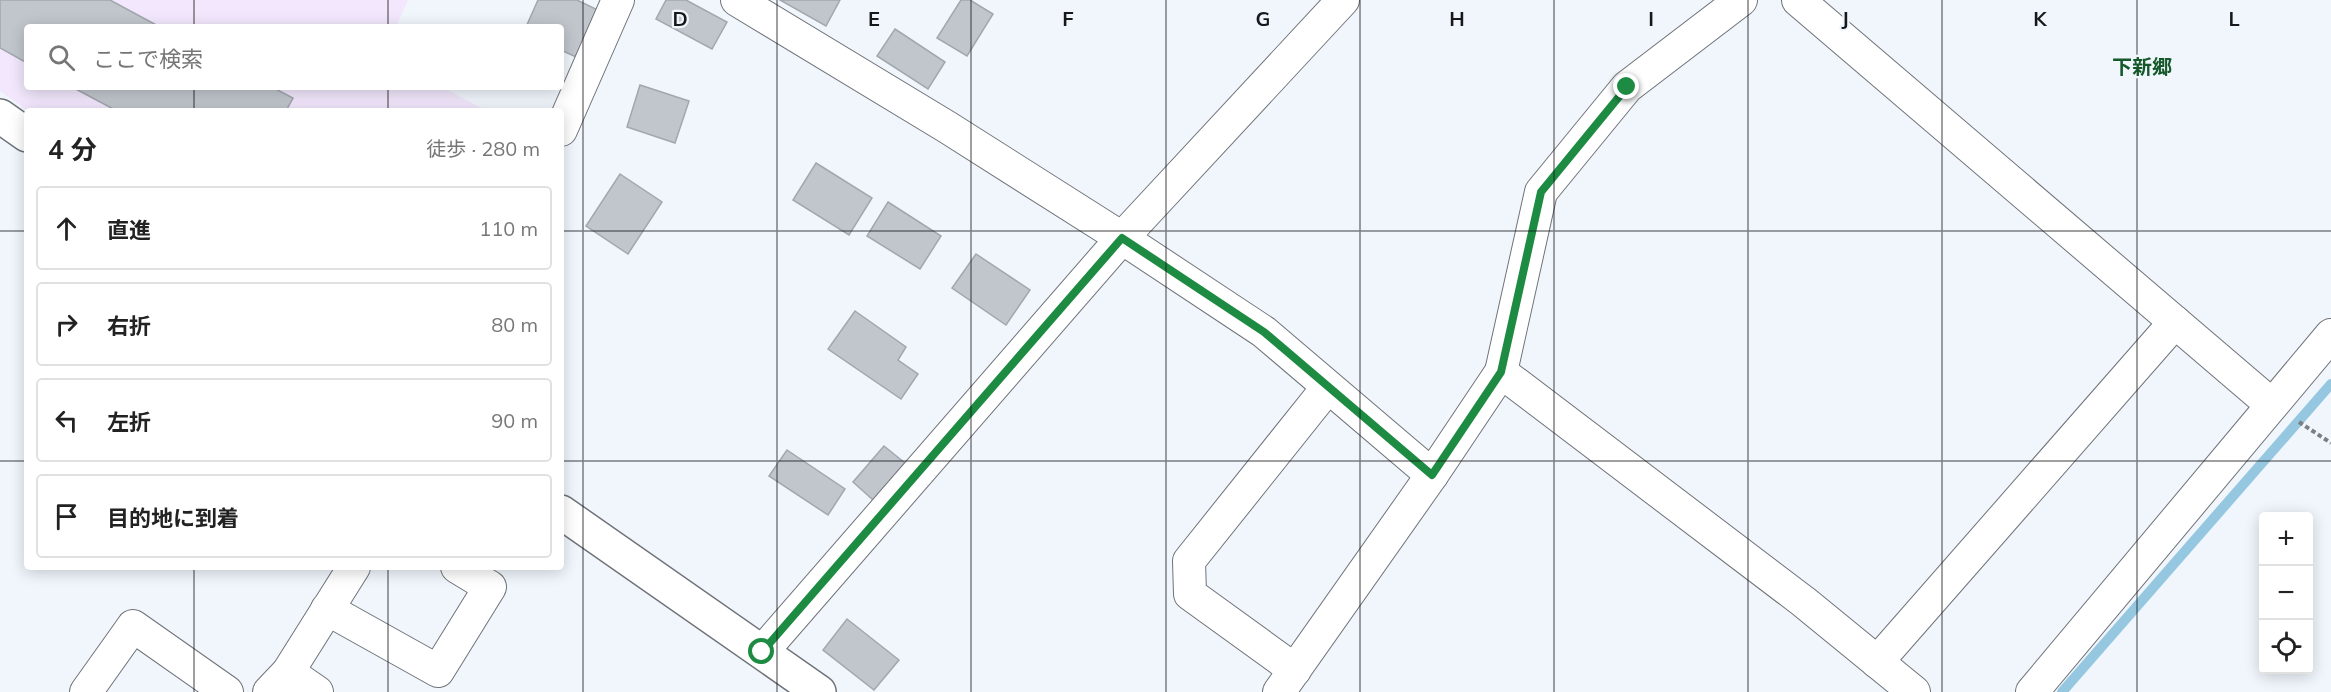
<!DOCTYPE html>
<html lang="ja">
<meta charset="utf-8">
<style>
:root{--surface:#fff;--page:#f2f2f2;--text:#222;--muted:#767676;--line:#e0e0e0}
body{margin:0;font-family:Mulish,"Noto Sans JP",sans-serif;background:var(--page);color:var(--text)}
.controls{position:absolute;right:18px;bottom:18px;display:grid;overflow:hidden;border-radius:6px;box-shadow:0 3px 15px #0003}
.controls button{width:54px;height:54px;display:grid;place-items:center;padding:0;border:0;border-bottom:2px solid var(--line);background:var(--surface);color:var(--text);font:30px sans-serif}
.stop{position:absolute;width:18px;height:18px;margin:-14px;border:4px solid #1e8b43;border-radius:50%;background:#fff}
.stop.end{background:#1e8b43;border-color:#fff;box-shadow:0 2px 6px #0008}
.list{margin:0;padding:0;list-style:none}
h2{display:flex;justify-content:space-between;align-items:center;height:78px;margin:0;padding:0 24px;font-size:26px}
h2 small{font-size:20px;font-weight:400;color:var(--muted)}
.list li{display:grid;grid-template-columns:39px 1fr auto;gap:18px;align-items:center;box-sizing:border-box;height:84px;margin:0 12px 12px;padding:0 12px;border:2px solid var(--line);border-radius:6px}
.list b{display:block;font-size:22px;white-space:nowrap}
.list em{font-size:20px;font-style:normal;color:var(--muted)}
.icon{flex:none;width:33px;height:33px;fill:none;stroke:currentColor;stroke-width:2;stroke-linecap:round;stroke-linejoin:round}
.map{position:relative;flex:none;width:2331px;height:692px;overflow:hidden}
.search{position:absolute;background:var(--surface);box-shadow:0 3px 15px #0003;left:24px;top:24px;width:540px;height:66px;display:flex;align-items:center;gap:15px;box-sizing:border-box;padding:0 21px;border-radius:6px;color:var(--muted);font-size:22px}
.panel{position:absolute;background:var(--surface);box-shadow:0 3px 15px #0003;left:24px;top:108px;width:540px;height:462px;border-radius:6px}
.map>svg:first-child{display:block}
.education{fill:#f2e7fc}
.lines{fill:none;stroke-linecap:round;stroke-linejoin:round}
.stream{stroke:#95c8e0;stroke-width:10}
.building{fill:#c1c6cd;stroke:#a2a7ad;stroke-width:1.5}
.street-casing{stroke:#6f7379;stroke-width:34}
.secondary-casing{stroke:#6f7379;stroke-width:36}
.path{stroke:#7c8084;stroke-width:4;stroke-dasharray:4.5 3;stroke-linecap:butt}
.street{stroke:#fff;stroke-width:32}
.secondary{stroke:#fff;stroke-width:33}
.route{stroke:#1e8b43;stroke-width:8}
.grid{fill:none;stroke:#16181a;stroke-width:1.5;stroke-opacity:0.55}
.labels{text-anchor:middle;stroke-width:4.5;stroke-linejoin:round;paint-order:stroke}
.quarter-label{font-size:20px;font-weight:bold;fill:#15582a;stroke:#f1f6fd}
.grid-label{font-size:20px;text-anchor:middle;font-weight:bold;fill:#16181a;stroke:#f1f6fd;stroke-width:4.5;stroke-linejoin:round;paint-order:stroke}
</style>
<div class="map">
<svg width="2331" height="692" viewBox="0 0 2331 692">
<rect width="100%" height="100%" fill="#f1f6fd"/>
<polygon class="education" points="0,0 408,0 396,27 27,27 27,87 442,87 487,111 28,111 0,91"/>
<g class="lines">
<polyline class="stream" points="2062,692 2331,384"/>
</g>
<g class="building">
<polygon points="0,0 110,0 160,27 27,27 27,63 0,48"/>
<polygon points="538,0 577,0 598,10 576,57 561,50 561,27 526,27"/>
<polygon points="666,0 686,0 727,22 712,49 656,19"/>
<polygon points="780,0 840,0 826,26"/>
<polygon points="961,0 970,0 993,14 967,56 937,38"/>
<polygon points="895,29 945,62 928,89 877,56"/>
<polygon points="640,85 689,101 675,143 627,127"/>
<polygon points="72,87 272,87 293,98 286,111 117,111"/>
<polygon points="816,163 872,198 849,235 793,200"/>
<polygon points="620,174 662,202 628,254 586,226"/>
<polygon points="888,202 941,236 920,269 867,236"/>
<polygon points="976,254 1030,290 1006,325 952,288"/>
<polygon points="855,311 906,347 898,360 918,374 901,399 828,349"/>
<polygon points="884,446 905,463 873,500 853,482"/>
<polygon points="787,450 845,489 828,515 769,476"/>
<polygon points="847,619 899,660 874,690 823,650"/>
</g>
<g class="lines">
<g class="street-casing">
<g id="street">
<polyline points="737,0 947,127 1122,238 1264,332 1432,475 1501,372 1804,602 1914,692"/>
<polyline points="1798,0 2272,405"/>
<polyline points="561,130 618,0"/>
<polyline points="1501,372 1541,192 1627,87 1741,0"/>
<polyline points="327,609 438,671 490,587 457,567"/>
<polyline points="762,652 1122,238 1343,0"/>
<polyline points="1877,662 2175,322"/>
<polyline points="1295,670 1190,594 1189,561 1328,387"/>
<polyline points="288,672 317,692"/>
<polyline points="86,692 133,626 227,692"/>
<polyline points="269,692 288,672 354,567"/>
<polyline points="1279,692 1432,475"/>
<polyline points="2032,692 2331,335"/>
</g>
</g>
<g class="secondary-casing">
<g id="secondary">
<polyline points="0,116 27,135"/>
<polyline points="561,512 819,692"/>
</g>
</g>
<polyline class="path" points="2299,422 2331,443"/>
<use href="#street" class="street"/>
<use href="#secondary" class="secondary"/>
</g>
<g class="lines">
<polyline class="route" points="762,652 1122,238 1264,332 1432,475 1501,372 1541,192 1627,87"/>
</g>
<path class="grid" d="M194,0v27M388,0v27M583,0v692M777,0v692M971,0v692M1166,0v692M1360,0v692M1554,0v692M1748,0v692M1942,0v692M2137,0v692M194,87v24M388,87v24M0,231h27M561,231h1770M0,461h27M561,461h1770M194,567v125M388,567v125"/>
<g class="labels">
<g class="quarter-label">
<text x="2142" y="74">下新郷</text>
</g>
</g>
<g class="grid-label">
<text x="680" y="26">D</text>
<text x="874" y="26">E</text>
<text x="1068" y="26">F</text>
<text x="1263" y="26">G</text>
<text x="1457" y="26">H</text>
<text x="1651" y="26">I</text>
<text x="1845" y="26">J</text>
<text x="2040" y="26">K</text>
<text x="2234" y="26">L</text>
</g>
</svg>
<div class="controls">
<button>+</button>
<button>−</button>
<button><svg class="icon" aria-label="locate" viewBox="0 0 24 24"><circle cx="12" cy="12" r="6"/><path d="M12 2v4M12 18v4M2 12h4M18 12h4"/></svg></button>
</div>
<div class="stop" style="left:762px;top:652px"></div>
<div class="stop end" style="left:1627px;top:87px"></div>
<div class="search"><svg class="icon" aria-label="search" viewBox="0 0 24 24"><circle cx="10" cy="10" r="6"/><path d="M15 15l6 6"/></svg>ここで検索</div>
<section class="panel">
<h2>4 分<small>徒歩 · 280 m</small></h2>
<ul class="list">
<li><svg class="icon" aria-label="ahead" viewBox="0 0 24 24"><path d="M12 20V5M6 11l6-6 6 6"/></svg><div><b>直進</b></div><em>110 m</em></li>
<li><svg class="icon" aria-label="right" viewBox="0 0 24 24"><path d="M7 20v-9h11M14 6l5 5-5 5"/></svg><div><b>右折</b></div><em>80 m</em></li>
<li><svg class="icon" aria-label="left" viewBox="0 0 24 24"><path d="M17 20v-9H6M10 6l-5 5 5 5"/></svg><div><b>左折</b></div><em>90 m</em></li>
<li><svg class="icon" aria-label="arrive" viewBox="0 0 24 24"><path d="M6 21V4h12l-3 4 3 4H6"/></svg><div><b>目的地に到着</b></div></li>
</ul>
</section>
</div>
